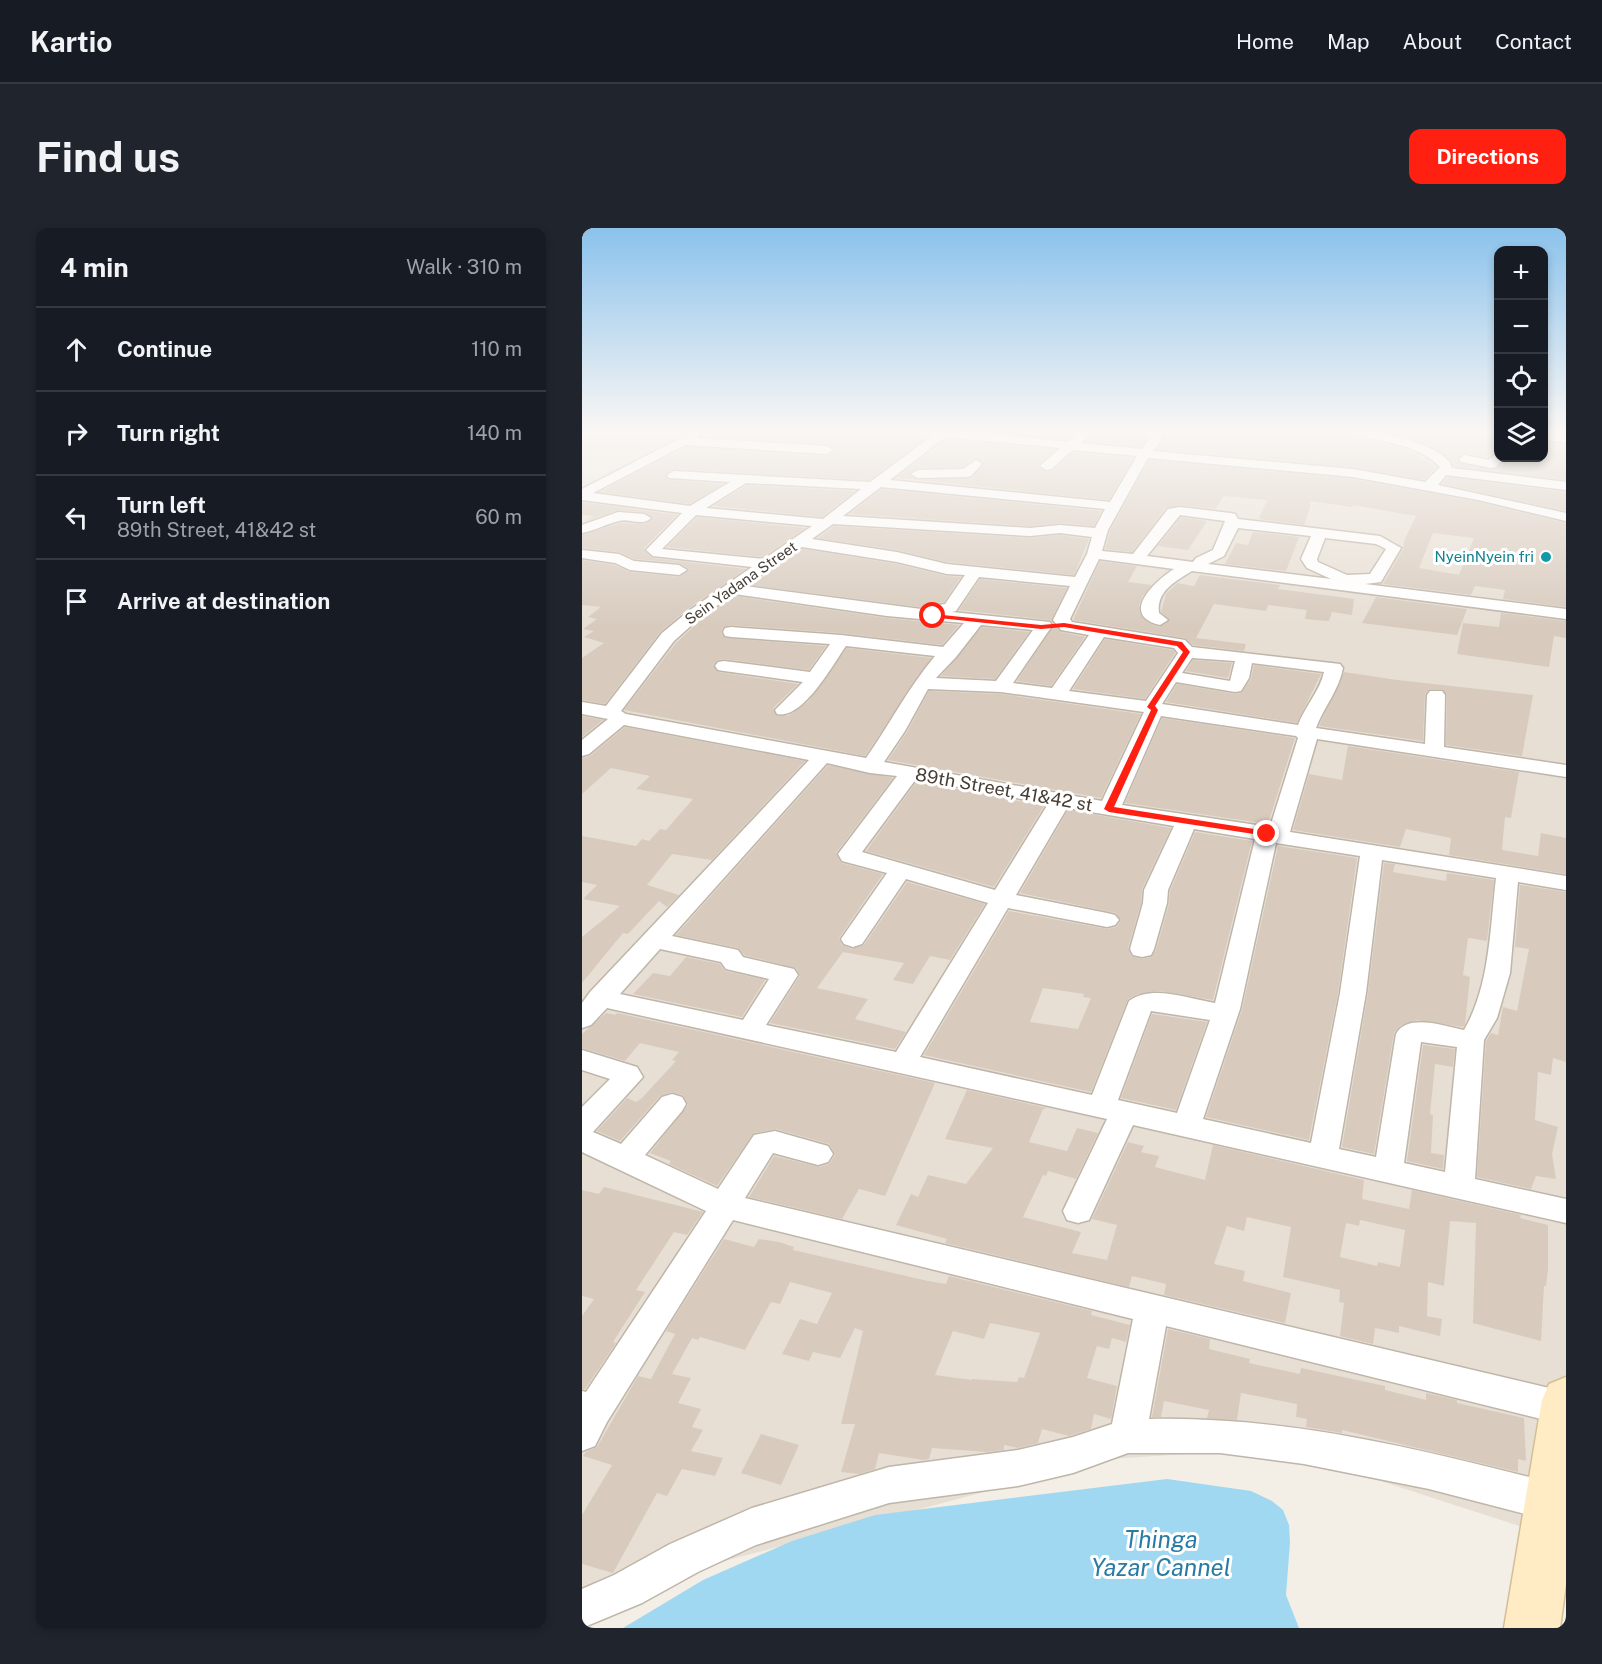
<!DOCTYPE html>
<meta charset="utf-8">
<style>
:root{--surface:#171b24;--page:#20242c;--text:#f1f3f6;--muted:#9ea1a6;--line:#363941;--accent:#ff2011}
body{margin:0;font-family:"Public Sans",sans-serif;background:var(--page);color:var(--text)}
.controls{position:absolute;right:18px;top:18px;display:grid;overflow:hidden;border-radius:12px;box-shadow:0 3px 9px #0003}
.controls button{width:54px;height:54px;display:grid;place-items:center;padding:0;border:0;border-bottom:2px solid var(--line);background:var(--surface);color:var(--text);font:30px sans-serif}
.stop{position:absolute;width:18px;height:18px;margin:-14px;border:4px solid #ff2011;border-radius:50%;background:#fff}
.stop.end{background:#ff2011;border-color:#fff;box-shadow:0 2px 6px #0008}
.list{margin:0;padding:0;list-style:none}
h2{display:flex;justify-content:space-between;align-items:center;height:78px;margin:0;padding:0 24px;font-size:26px}
h2 small{font-size:20px;font-weight:400;color:var(--muted)}
.list li{display:grid;grid-template-columns:39px 1fr auto;gap:18px;align-items:center;box-sizing:border-box;height:84px;padding:0 24px;border-top:2px solid var(--line)}
.list b{display:block;font-size:22px;white-space:nowrap}
.list p{margin:0;font-size:20px;white-space:nowrap;color:var(--muted)}
.list em{font-size:20px;font-style:normal;color:var(--muted)}
.icon{flex:none;width:33px;height:33px;fill:none;stroke:currentColor;stroke-width:2;stroke-linecap:round;stroke-linejoin:round}
.map{position:relative;flex:none;width:984px;height:1400px;overflow:hidden;border-radius:12px}
header{display:flex;align-items:center;gap:36px;box-sizing:border-box;height:84px;padding:0 30px;background:var(--surface);border-bottom:2px solid var(--line)}
header strong{font-size:28px}
nav{display:flex;gap:33px;margin-inline-start:auto;font-size:21px}
.intro{display:flex;align-items:center;justify-content:space-between;box-sizing:border-box;height:144px;padding:0 36px}
h1{margin:0;font-size:42px}
.button{padding:15px 27px;border-radius:12px;background:var(--accent);color:#fff;font-size:21px;font-weight:700}
main{display:flex;gap:36px;padding:0 36px}
aside{flex:1;background:var(--surface);border-radius:12px;box-shadow:0 3px 9px #0003}
.map>svg:first-child{display:block}
.residential{fill:#e7dfd4}
.water{fill:#a0d8f2}
.building{fill:#d8cbbe;fill-rule:evenodd}
.lines{fill:none;stroke-linecap:round;stroke-linejoin:round}
.street-casing{stroke:#bfb5a8;stroke-width:3}
.secondary-casing{stroke:#d5be94;stroke-width:3}
.street{fill:#fff;fill-rule:evenodd}
.secondary{fill:#ffebc4;fill-rule:evenodd}
.route{fill:#ff2011}
.culture-dot{fill:#0f9aa8;stroke:#fff;stroke-width:2}
.labels{text-anchor:middle;stroke-width:6;stroke-linejoin:round;paint-order:stroke}
.far-culture-label{font-size:15px;fill:#0d838f;stroke:#fff;text-anchor:end}
.far-street-label{font-size:15px;fill:#463e35;stroke:#fff}
.street-label{font-size:18px;fill:#463e35;stroke:#fff}
.near-water-label{font-size:24px;font-style:italic;fill:#297ba4;stroke:#fff}
</style>
<header>
<strong>Kartio</strong>
<nav><a>Home</a><a>Map</a><a>About</a><a>Contact</a></nav>
</header>
<div class="intro"><h1>Find us</h1><a class="button">Directions</a></div>
<main>
<aside>
<h2>4 min<small>Walk · 310 m</small></h2>
<ul class="list">
<li><svg class="icon" aria-label="ahead" viewBox="0 0 24 24"><path d="M12 20V5M6 11l6-6 6 6"/></svg><div><b>Continue</b></div><em>110 m</em></li>
<li><svg class="icon" aria-label="right" viewBox="0 0 24 24"><path d="M7 20v-9h11M14 6l5 5-5 5"/></svg><div><b>Turn right</b></div><em>140 m</em></li>
<li><svg class="icon" aria-label="left" viewBox="0 0 24 24"><path d="M17 20v-9H6M10 6l-5 5 5 5"/></svg><div><b>Turn left</b><p>89th Street, 41&amp;42 st</p></div><em>60 m</em></li>
<li><svg class="icon" aria-label="arrive" viewBox="0 0 24 24"><path d="M6 21V4h12l-3 4 3 4H6"/></svg><div><b>Arrive at destination</b></div></li>
</ul>
</aside>
<div class="map">
<svg width="984" height="1400" viewBox="0 0 984 1400">
<rect width="100%" height="100%" fill="#f3eee6"/>
<polygon class="residential" points="0,202 916,202 916,230 962,230 962,202 984,202 984,1176 962,1306 697,1220 527,1231 40,1360 0,1378"/>
<polygon class="water" points="585,1251 669,1263 690,1273 701,1282 707,1297 708,1314 704,1367 717,1400 41,1400 121,1352 210,1313 293,1287"/>
<g class="building">
<polygon points="120,202 319,202 327,208 344,210 287,252 92,241 83,246 87,252 141,256 108,276 18,264 103,219 245,228 253,223 245,216 120,208 117,204"/>
<polygon points="389,202 497,202 485,212"/>
<polygon points="515,202 558,202 565,210 559,219 504,213"/>
<polygon points="576,202 758,202 762,207 825,222 855,239 842,252 771,239 575,221 583,209"/>
<polygon points="788,202 916,202 916,223 906,230 883,225 875,231 879,236 909,242 916,240 924,230 962,230 962,214 984,216 984,252 871,238 866,229 840,214"/>
<path d="M364,211l109,11 -17,16 8,6 6,-1 22,-19 59,6 -24,42 -213,-22zM394,230l8,6 -13,14 -53,2 -9,-5 9,-7 44,-1z"/>
<path d="M567,232l204,19 125,23 88,21v84l-63,-8 2,-9 -30,-4 -4,9 -88,-11 20,-35 1,-8 12,-25 -63,-11 -1,2 -42,-6v7l-6,17 -45,-6 8,-19 -43,-4 -9,13 -35,-4 -14,3 -34,44 -27,-3 5,-18zM851,305l41,5 -15,37 -40,-7z"/>
<polygon points="865,249 984,264 984,283 860,256"/>
<polygon points="165,257 273,263 240,289 131,278"/>
<polygon points="300,261 519,283 512,298 478,295 448,298 267,286"/>
<polygon points="0,274 95,287 62,320 63,324 71,330 164,341 107,380 79,403 23,476 0,472 0,430 22,415 2,409 12,403 1,401 15,391 6,389 19,379 0,377 0,332 32,337 48,344 97,349 107,341 97,335 53,331 37,324 0,320 0,307 37,295 62,296 71,291 62,284 36,282 4,293 12,288 0,287"/>
<polygon points="115,289 224,300 181,329 85,319"/>
<polygon points="599,289 625,293 606,322 576,318"/>
<polygon points="252,298 448,310 478,307 507,311 492,347 365,334 316,322 236,310"/>
<polygon points="671,304 717,309 704,343 643,336 654,315 666,317"/>
<polygon points="221,321 315,336 364,348 379,349 362,374 350,376 346,380 169,357"/>
<polygon points="518,333 555,338 546,354 570,357 560,369 557,377 558,386 565,394 577,399 588,392 579,384 584,366 595,355 612,358 618,347 698,357 696,361 772,371 770,387 750,384 747,393 723,391 725,382 686,377 684,383 632,376 614,410 664,416 662,423 611,417 603,410 491,392"/>
<polygon points="398,351 485,360 469,392 377,382"/>
<polygon points="153,368 305,390 377,397 360,417 259,405 149,397 141,399 139,405 143,410 244,418 227,442 142,431 136,432 131,437 136,444 216,456 191,480 195,488 206,488 226,474 265,420 349,430 283,528 42,482 94,415 121,390"/>
<polygon points="794,369 885,381 875,407 780,395"/>
<polygon points="919,385 984,393 984,410 972,408 967,439 875,426 881,395 917,399"/>
<polygon points="472,397 479,404 503,409 469,458 435,453"/>
<polygon points="400,399 447,404 413,451 359,448"/>
<polygon points="523,411 591,422 593,425 563,471 491,461"/>
<polygon points="611,432 650,435 646,450 604,443"/>
<polygon points="672,437 739,446 715,495 584,474 595,456 653,466 659,465 669,451"/>
<polygon points="762,444 815,452 951,467 940,528 864,517 865,467 860,461 848,461 843,466 841,513 737,498"/>
<polygon points="347,463 419,466 559,486 519,570 306,532 325,504"/>
<polygon points="0,488 21,492 0,509"/>
<polygon points="580,490 713,510 686,596 543,575"/>
<polygon points="43,499 223,533 130,632 90,626 65,657 97,667 85,679 77,673 46,706 41,705 0,755 0,709 38,678 1,671 15,657 0,654 0,608 54,618 60,611 67,613 78,601 84,602 111,571 54,561 68,548 29,540 0,566 0,530 8,528"/>
<polygon points="766,518 937,544 929,590 923,589 920,622 956,628 959,605 984,610 984,646 867,627 869,610 824,601 818,619 711,602 727,546 760,552"/>
<polygon points="246,537 311,550 254,625 259,635 301,646 257,710 260,717 270,721 282,717 325,654 403,676 368,732 348,728 331,756 311,752 322,735 261,724 235,760 286,771 273,791 324,804 313,821 188,795 218,748 214,740 162,727 156,720 94,707"/>
<polygon points="335,553 462,578 412,659 284,623"/>
<path d="M486,582l103,18 -29,61 -1,14 -13,45 3,8 11,3 9,-2 5,-7 13,-46 1,-13 25,-59 57,9 -39,159 -54,-9 -21,3 -10,5 -37,93 -167,-37 85,-144 98,18 9,-2 5,-6 -5,-8 -96,-20zM461,760l41,6 -1,3 8,1 -13,31 -48,-7z"/>
<polygon points="696,618 775,630 756,765 727,912 624,889 660,782"/>
<polygon points="802,635 813,636 811,644 864,653 865,645 912,652 905,713 886,710 881,747 888,749 883,796 881,799 835,792 818,798 812,805 792,926 760,919 786,765"/>
<polygon points="938,657 984,664 984,834 971,830 969,847 956,844 953,892 976,899 970,926 974,951 954,948 949,961 895,949 904,813 909,805 916,807 921,779 935,783 947,721 933,719"/>
<polygon points="104,729 138,736 143,743 183,752 160,789 51,766 71,745 88,748"/>
<polygon points="24,785 33,787 35,785 353,855 303,968 277,961 260,991 167,969 192,928 237,939 247,936 253,927 247,916 194,901 172,905 135,958 87,936 89,933 68,925 106,877 101,867 89,864 78,868 38,913 15,903 45,870 54,874 60,870 94,833 90,832 97,824 58,815 43,833 0,820 0,806"/>
<polygon points="570,786 625,794 594,882 539,870"/>
<polygon points="841,817 873,821 871,839 853,836 848,886 851,887 849,925 862,927 861,941 825,933"/>
<path d="M385,862l80,18 -4,1 -14,33 38,9 10,-23 21,5 -22,46 -28,-8 -2,5 -3,-1 -20,42 58,15 -9,21 35,7 10,-35 -25,-6 36,-77 16,4 -3,6 18,4 -4,11 50,13 8,-35 151,35 -2,19 47,10 3,-19 109,25 -1,3 28,7v44l-2,17h-2l-3,55 -68,-18 3,-100 -26,-2 -6,65 -16,-4 -1,34 15,3 -2,17 -41,-10v7l-24,-5 -2,16 -33,-8 4,-33 -5,-1 1,-12 -57,-13 8,-50 -44,-10 -3,14 -17,-5 -13,38 31,7 -2,10 48,12 -6,30 -121,-28 2,-11 -34,-8 -3,11 -184,-44 2,-4 -51,-14 15,-31 7,3 10,-22 38,9 27,-36 -48,-9zM778,992l45,10 -5,37 -22,-5 -1,4 -37,-9 6,-34 13,3z"/>
<polygon points="22,959 121,984 105,1007 92,1004 54,1062 63,1064 31,1114 34,1115 3,1161 0,1161 0,1088 12,1071 0,1068 0,962 17,966"/>
<path d="M142,1011l30,8 5,-8 20,3 15,5 -1,3 135,31 18,3 3,-8 143,35 -1,4 39,10 -4,17 -14,-4 -3,11 -12,-3 -10,32 30,8 -6,33 -17,-5 -3,15 -22,7 -27,-7 -4,14 -20,5 -14,-3v5l-17,2 -55,-4 -3,11 -6,1 -44,-7 -4,16 -16,5 -18,-2 14,-48h-14l22,-93 -8,-3 -15,30 -27,-6 -4,9 -27,-7 18,-35 17,5 15,-31 -42,-11 -10,22 -9,-2 -26,48 -45,-13 -2,3 -6,-2 -20,36 19,4 -13,25 23,6 -9,18 11,3 -12,21 32,7 -8,18 -33,-7 -15,27 -10,-3 -44,80 -31,-9v-49l30,-50 -29,-9 3,-4 11,-5 41,-71 13,3 24,-45 -9,-3zM408,1095l50,10 -16,45 -5,-1 -2,5 -45,-3v1l-37,-5 18,-44 31,8z"/>
<polygon points="586,1101 628,1111 627,1121 668,1131 667,1135 718,1146 719,1140 803,1158 803,1162 844,1172 844,1165 875,1172 875,1175 942,1190 944,1233 936,1231 936,1244 760,1202 760,1205 724,1199 725,1191 714,1189 715,1176 659,1165 655,1192 625,1190 627,1182 582,1173 579,1189 570,1189"/>
<polygon points="179,1206 217,1217 199,1257 159,1245"/>
</g>
<g class="lines">
<g class="street-casing">
<g id="street">
<path d="M321,202h50l115,12 14,-12h13l-14,13 61,6 8,-11 -8,-8h13l8,7 -10,14 200,18 72,13 15,-15c-22,-24 -66,-27 -96,-34l-2,-3c23,-2 105,13 110,38l114,14v8l-120,-15 -8,10 128,28v8l-88,-21 -125,-23 -205,-19 -40,72 -6,21 31,3 35,-45 12,-2 50,6 5,1 3,5 142,17 21,12 -20,34 -16,2 201,25v10l-374,-48c-16,10 -36,20 -33,42l9,7 -8,5c-42,-10 -4,-45 14,-56l-75,-10 -29,60 2,3 107,17 6,1 7,7 148,17 3,4c-4,22 -19,39 -27,60l109,16 2,-49 3,-4h12l3,4 -1,52 122,18v12l-249,-38 -27,93 276,44v14l-48,-8 -8,91 -13,45 -13,22 -9,139 91,20v24l-433,-98 -44,95 -11,3 -11,-3 -4,-9 44,-92 -500,-111 -16,17 -9,3v-25l8,-11 219,-232 -185,-35 -35,29 -7,2v-16l26,-21 -26,-5v-12l24,4 56,-73 28,-23 62,-43 -99,-11 -7,-6 36,-37 -100,-13v-11l112,-58 6,4 -3,3 130,8 6,4 -6,4 -142,-9 -92,48 97,13 40,-24 -61,-4 -2,-3 7,-4 196,11 62,-46 -23,-2zM363,209l115,11 -20,18 6,4 5,-1 22,-19 64,6 -27,46 -220,-22zM164,255l115,6 -38,30 -117,-11zM299,259l224,22 -10,19 -35,-3 -30,3 -187,-12zM114,287l116,11 -48,33 -102,-10zM598,287l45,6 -12,29 -17,8 -3,4 -46,-6zM251,296l197,12 30,-3 32,4 -5,17 -12,23 -128,-13 -50,-12 -85,-13zM656,300l73,8 -10,23 6,9 24,11 -123,-15 16,-8zM743,310l51,6 10,5 -16,25 -23,1 -29,-13 -1,-3zM220,319l95,15 50,12 18,1 -20,29 -13,2 -3,4 -184,-24zM397,349l91,9 -17,34 8,10 28,5 -37,53 -39,-5 39,-57 -2,-4 -98,-10 4,-1zM152,366l153,22 77,7 -21,24 -102,-12 -110,-8 -6,1 -2,4 2,4 6,1 99,7 -20,28 -86,-11 -6,1 -3,4 3,4 6,1 79,11 -28,28 2,4c26,6 56,-50 69,-68l89,10c-27,32 -45,68 -69,102l-240,-44 -5,-3 53,-70 28,-25zM399,397l52,5 -37,51 -60,-3 20,-21zM522,409l70,11 4,5 -32,48 -77,-10zM610,430l43,3 -5,20 -48,-8zM670,435l72,9c-4,19 -19,34 -26,53l-136,-21 14,-22 59,10 6,-1 8,-13zM346,461l73,3 143,20 -42,89 -218,-39 21,-31zM579,488l135,20 2,2 -28,89 -148,-22zM245,535l43,10 27,3 -59,78 4,7 45,12 -46,66 3,5 9,3 9,-3 44,-65 82,24 -92,149 -130,-27 32,-50 -4,-6 -51,-12 -5,-7 -66,-14zM334,551l132,25 -53,86 -133,-38zM485,580l107,18 -30,64 -1,13 -13,46 3,6 9,2 9,-2 3,-6 13,-46 1,-13 26,-61 61,10 -40,164c-26,-4 -63,-19 -86,-2l-37,94 -172,-38 88,-149 99,19 8,-2 4,-5 -4,-5 -8,-2 -91,-18zM694,615l84,13 -20,137 -29,150 -108,-24 37,-110zM800,632l114,18c-6,50 -6,108 -32,152 -21,-4 -56,-17 -68,4l-20,123 -37,-8 27,-156zM78,721l61,13 5,7 43,10 -26,41 -123,-26zM569,783l59,9 -33,93 -59,-13zM839,814l36,5 -12,125 -41,-9z"/>
<polygon points="962,204 984,206 984,214 962,212"/>
<polygon points="916,225 916,230 922,230 914,239 909,240 879,234 877,231 883,227 906,232"/>
<polygon points="394,232 400,236 389,248 384,249 336,250 329,246 336,242 381,241"/>
<path d="M36,284l26,2 7,4c-9,9 -21,0 -32,3 -13,3 -22,9 -37,12v-8z"/>
<polygon points="0,322 37,326 52,333 97,337 105,342 97,347 48,342 33,335 0,330"/>
<path d="M0,822l55,17 6,10 -50,55 28,12 41,-47 10,-3 10,3 4,7 -4,7 -37,44 73,34 36,-54 21,-4 53,15 5,8 -5,8 -10,3 -45,-12 -28,45 821,194 -1,33 -399,-99 -17,93c138,-3 271,30 403,64l13,6v26l-13,6 -123,-32 -125,-25 -84,-11h-92l-55,20 -55,13 -129,17 -133,42 -58,27 -56,31 -60,25v-39l32,-14 56,-31 82,-36 137,-41 129,-17 55,-13 39,-13 21,-105 -400,-99 -126,202 -12,24 -13,5v-60l4,1 120,-181 -124,-59v-45l28,-28 -28,-9z"/>
</g>
</g>
<g class="secondary-casing">
<polygon id="secondary" points="984,1149 984,1356 978,1400 922,1400 960,1172 967,1156"/>
</g>
<use href="#street" class="street"/>
<use href="#secondary" class="secondary"/>
</g>
<linearGradient id="sky" x2="0" y2="1"><stop stop-color="#8bc2ec"/><stop offset="0.51" stop-color="#faf7f4"/><stop offset="1" stop-color="#faf7f4" stop-opacity="0"/></linearGradient>
<rect width="984" height="398" fill="url(#sky)"/>
<polygon class="route" points="351,386 459,397 482,395 600,414 608,424 573,478 576,482 532,579 685,603 690,606 685,608 527,584 522,581 569,482 565,479 601,424 595,418 482,399 459,401 348,389"/>
<circle class="culture-dot" cx="964" cy="329" r="6"/>
<g class="labels">
<g class="far-culture-label">
<text x="952" y="334">NyeinNyein fri</text>
</g>
<g class="far-street-label">
<text transform="translate(159 355) rotate(-35)" y="5">Sein Yadana Street</text>
</g>
<g class="street-label">
<text transform="translate(422 562) rotate(10)" y="6">89th Street, 41&amp;42 st</text>
</g>
<g class="near-water-label">
<text x="579" y="1320">Thinga<tspan x="579" dy="28">Yazar Cannel</tspan></text>
</g>
</g>
</svg>
<div class="controls">
<button>+</button>
<button>−</button>
<button><svg class="icon" aria-label="locate" viewBox="0 0 24 24"><circle cx="12" cy="12" r="6"/><path d="M12 2v4M12 18v4M2 12h4M18 12h4"/></svg></button>
<button><svg class="icon" aria-label="layers" viewBox="0 0 24 24"><path d="M12 4l9 5-9 5-9-5zM3 14l9 5 9-5"/></svg></button>
</div>
<div class="stop" style="left:351px;top:388px"></div>
<div class="stop end" style="left:685px;top:606px"></div>
</div>
</main>
